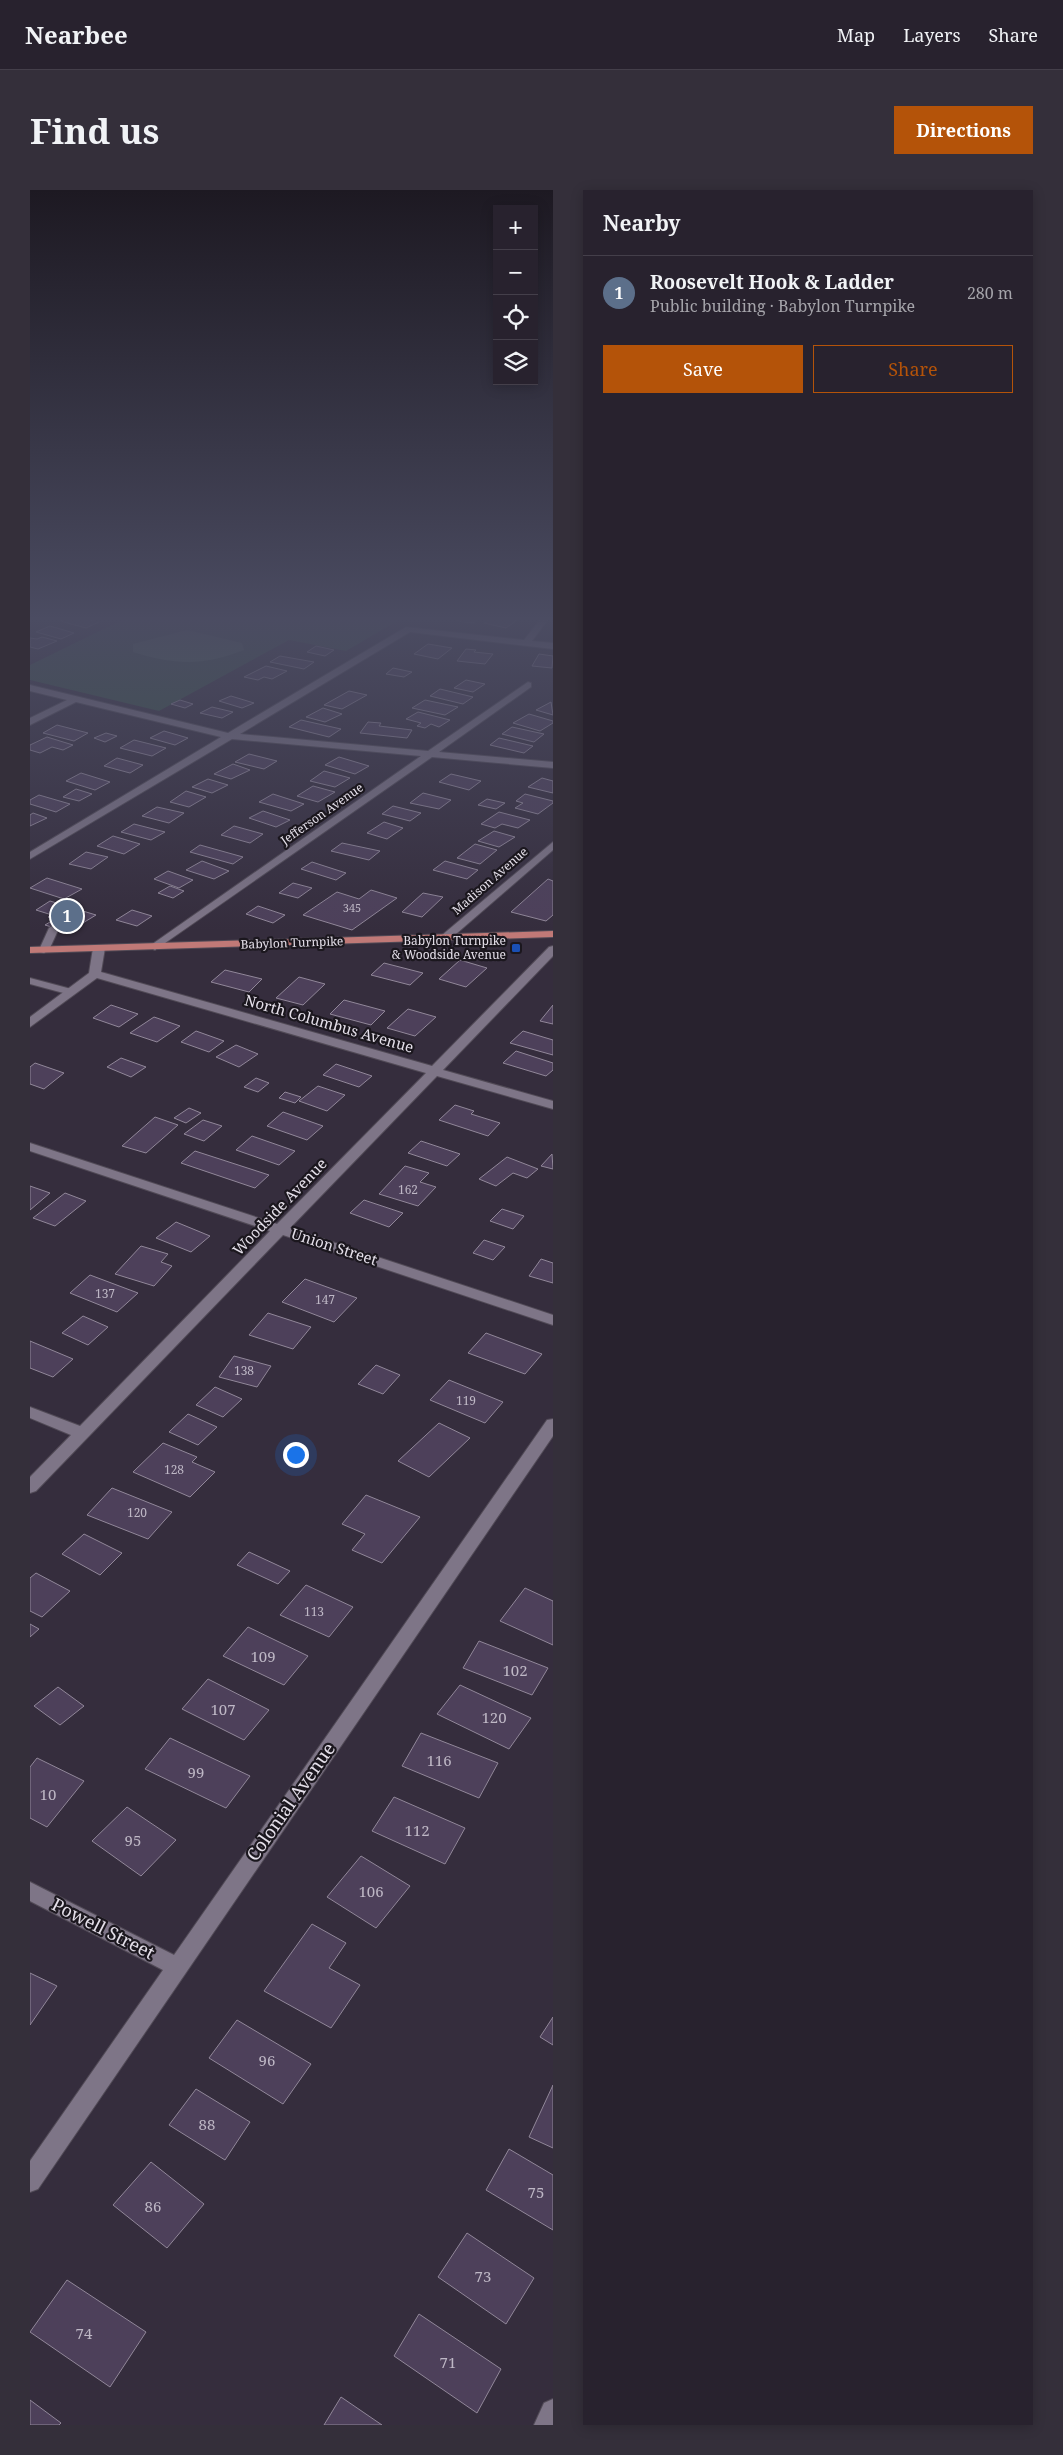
<!DOCTYPE html>
<meta charset="utf-8">
<style>
:root{--surface:#28222e;--page:#342f3a;--text:#f1f3f6;--muted:#a5a4aa;--line:#443f4a;--accent:#b45309}
body{margin:0;font-family:"Noto Serif",serif;background:var(--page);color:var(--text)}
.controls{position:absolute;right:15px;top:15px;display:grid;overflow:hidden;border-radius:0px;box-shadow:0 2px 12px #0003}
.controls button{width:45px;height:45px;display:grid;place-items:center;padding:0;border:0;border-bottom:1px solid var(--line);background:var(--surface);color:var(--text);font:25px sans-serif}
.you{position:absolute;left:265px;top:1264px;width:18px;height:18px;margin:-12px;border:4px solid #fff;border-radius:50%;background:#1a73e8;box-shadow:0 0 0 8px #1a73e833}
.badge{display:grid;place-items:center;width:32px;height:32px;border-radius:50%;background:var(--accent);color:#fff;font-size:16px;font-weight:700}
.pin{position:absolute;translate:-50% -50%;border:2px solid #fff;box-shadow:0 1px 5px #0006}
.list{margin:0;padding:0;list-style:none}
h2{display:flex;justify-content:space-between;align-items:center;height:65px;margin:0;padding:0 20px;font-size:21px}
h2 small{font-size:16px;font-weight:400;color:var(--muted)}
.list li{display:grid;grid-template-columns:32px 1fr auto;gap:15px;align-items:center;box-sizing:border-box;height:75px;padding:0 20px;border-top:1px solid var(--line)}
.list b{display:block;font-size:19px;white-space:nowrap}
.list p{margin:0;font-size:16px;white-space:nowrap;color:var(--muted)}
.list em{font-size:16px;font-style:normal;color:var(--muted)}
.actions{display:flex;gap:10px;padding:15px 20px}
.actions a{flex:1;padding:11px 0;border:1px solid var(--accent);border-radius:0px;text-align:center;font-size:18px;color:var(--accent)}
.actions .main{background:var(--accent);color:#fff}
.icon{flex:none;width:28px;height:28px;fill:none;stroke:currentColor;stroke-width:2;stroke-linecap:round;stroke-linejoin:round}
.map{position:relative;flex:none;width:523px;height:2235px;overflow:hidden;border-radius:0px}
header{display:flex;align-items:center;gap:30px;box-sizing:border-box;height:70px;padding:0 25px;background:var(--surface);border-bottom:1px solid var(--line)}
header strong{font-size:24px}
nav{display:flex;gap:28px;margin-inline-start:auto;font-size:18px}
.intro{display:flex;align-items:center;justify-content:space-between;box-sizing:border-box;height:120px;padding:0 30px}
h1{margin:0;font-size:35px}
.button{padding:12px 22px;border-radius:0px;background:var(--accent);color:#fff;font-size:18px;font-weight:700}
main{display:flex;gap:30px;padding:0 30px}
aside{flex:1;background:var(--surface);border-radius:0px;box-shadow:0 2px 12px #0003}
.map>svg:first-child{display:block}
.green{fill:#385446}
.forest{fill:#4d6d5b}
.building{fill:#4d405a;stroke:#918799}
.lines{fill:none;stroke-linecap:round;stroke-linejoin:round}
.lane-casing{stroke:#514a56;stroke-width:2}
.street-casing{stroke:#514a56;stroke-width:2}
.primary-casing{stroke:#514a56;stroke-width:2}
.lane{fill:#7e7587;fill-rule:evenodd}
.street{fill:#7e7587;fill-rule:evenodd}
.primary{fill:#c07977;fill-rule:evenodd}
.transit-dot{fill:#1a4fb4;stroke:#1b171e;stroke-width:2}
.labels{text-anchor:middle;stroke-width:4.5;stroke-linejoin:round;paint-order:stroke}
.far-number-label{font-size:11px;fill:#beb7c5}
.far-street-label{font-size:12px;fill:#e4dfe9;stroke:#1b171e}
.far-poi-label{font-size:12px;fill:#e4dfe9;stroke:#1b171e;text-anchor:end}
.number-label{font-size:12px;fill:#beb7c5}
.street-label{font-size:15px;fill:#e4dfe9;stroke:#1b171e}
.near-number-label{font-size:15px;fill:#beb7c5}
.near-street-label{font-size:18px;fill:#e4dfe9;stroke:#1b171e}
</style>
<header>
<strong>Nearbee</strong>
<nav><a>Map</a><a>Layers</a><a>Share</a></nav>
</header>
<div class="intro"><h1>Find us</h1><a class="button">Directions</a></div>
<main>
<div class="map">
<svg width="523" height="2235" viewBox="0 0 523 2235">
<rect width="100%" height="100%" fill="#352d3d"/>
<polygon class="green" points="98,427 374,427 316,461 259,450 129,521 0,490 0,475"/>
<path class="forest" d="M157,440l55,13 2,7c-40,16 -70,15 -111,2v-8z"/>
<g class="building">
<polygon points="40,427 47,427 69,432 56,438 30,431"/>
<polygon points="430,427 449,427 444,433 426,431"/>
<polygon points="462,427 469,427 487,430 476,438 454,433"/>
<polygon points="20,436 44,443 31,449 6,442"/>
<polygon points="12,447 27,451 8,459 0,457 0,448 7,449"/>
<polygon points="398,454 422,458 408,469 384,464"/>
<polygon points="286,456 304,460 295,466 277,462"/>
<polygon points="436,459 446,460 444,462 463,464 455,474 427,471"/>
<polygon points="509,464 523,466 522,478 502,476"/>
<polygon points="250,466 284,472 274,479 240,472"/>
<polygon points="236,476 257,481 242,489 234,487 228,490 214,487"/>
<polygon points="363,478 382,482 374,487 356,484"/>
<polygon points="436,490 455,494 443,502 424,498"/>
<polygon points="410,499 443,507 433,514 400,506"/>
<polygon points="319,501 337,505 312,519 294,515"/>
<polygon points="201,506 224,513 212,518 189,511"/>
<polygon points="150,510 163,514 155,518 141,514"/>
<polygon points="395,510 428,517 415,525 382,518"/>
<polygon points="521,512 523,525 506,520"/>
<polygon points="182,517 203,522 192,528 170,523"/>
<polygon points="293,518 312,524 295,532 276,527"/>
<polygon points="388,522 420,530 409,537 401,534 395,538 387,536 391,533 376,529"/>
<polygon points="499,524 523,531 523,533 510,541 483,533"/>
<polygon points="271,530 311,539 299,547 259,537"/>
<polygon points="338,532 351,533 349,536 382,540 377,548 330,543"/>
<polygon points="27,535 58,543 44,551 13,543"/>
<polygon points="482,537 514,544 504,552 472,544"/>
<polygon points="134,541 158,548 145,555 120,548"/>
<polygon points="76,543 87,546 75,552 64,548"/>
<polygon points="17,547 43,555 33,560 22,557 10,563 0,560 0,555"/>
<polygon points="469,548 503,556 494,563 460,555"/>
<polygon points="104,550 136,558 122,566 90,558"/>
<polygon points="219,564 247,571 234,579 205,572"/>
<polygon points="309,567 339,576 325,584 295,575"/>
<polygon points="87,568 113,575 100,583 74,576"/>
<polygon points="203,574 220,580 201,589 184,584"/>
<polygon points="294,581 320,588 305,597 280,591"/>
<polygon points="51,583 80,592 65,600 36,591"/>
<polygon points="421,584 451,591 439,600 409,592"/>
<polygon points="512,588 523,591 523,603 498,597"/>
<polygon points="178,589 198,595 182,603 162,597"/>
<polygon points="283,596 305,602 288,612 267,606"/>
<polygon points="46,599 62,604 49,611 33,607"/>
<polygon points="156,601 176,607 159,617 140,612"/>
<polygon points="393,603 421,610 409,619 380,613"/>
<polygon points="243,604 274,614 261,621 229,612"/>
<polygon points="495,604 523,611 523,613 508,624 485,618 493,613 486,611"/>
<polygon points="9,605 40,614 26,622 0,614 0,610"/>
<polygon points="457,609 475,613 466,619 448,615"/>
<polygon points="363,616 391,623 380,631 352,624"/>
<polygon points="127,617 154,623 139,633 112,626"/>
<polygon points="233,621 260,630 246,637 219,628"/>
<polygon points="469,622 500,630 488,638 472,634 465,638 451,634"/>
<polygon points="3,623 17,628 0,636 0,625"/>
<polygon points="354,632 373,638 357,649 337,643"/>
<polygon points="104,634 135,642 121,650 91,642"/>
<polygon points="204,636 233,644 220,653 191,645"/>
<polygon points="464,641 485,647 469,657 448,651"/>
<polygon points="83,646 110,654 94,664 67,656"/>
<polygon points="312,653 350,661 339,670 301,661"/>
<polygon points="445,654 467,660 450,674 427,668"/>
<polygon points="170,655 213,667 203,674 160,662"/>
<polygon points="56,662 78,667 61,679 39,674"/>
<polygon points="172,671 199,681 184,689 156,680"/>
<polygon points="415,671 448,680 437,689 403,680"/>
<polygon points="282,672 316,683 306,690 271,679"/>
<polygon points="138,681 163,690 149,698 124,689"/>
<polygon points="17,688 52,699 34,709 0,698"/>
<polygon points="518,689 523,691 523,725 516,731 481,722"/>
<polygon points="263,693 282,698 268,708 249,703"/>
<polygon points="140,696 154,701 143,708 128,703"/>
<polygon points="341,700 367,708 322,740 273,725 307,702 329,709"/>
<polygon points="393,703 413,707 392,727 372,722"/>
<polygon points="20,711 66,725 38,742 15,735 25,729 18,727 22,725 6,720"/>
<polygon points="228,716 255,725 243,733 216,724"/>
<polygon points="102,720 122,726 107,736 86,730"/>
<polygon points="430,770 457,778 436,797 409,789"/>
<polygon points="354,773 393,783 380,795 341,785"/>
<polygon points="195,780 232,789 219,802 181,792"/>
<polygon points="269,787 295,794 273,815 246,808"/>
<polygon points="314,810 355,821 341,835 300,824"/>
<polygon points="81,815 108,824 89,837 63,828"/>
<polygon points="523,815 523,834 510,831"/>
<polygon points="378,819 406,827 385,846 357,838"/>
<polygon points="124,827 150,836 127,852 100,843"/>
<polygon points="166,841 194,851 179,862 151,852"/>
<polygon points="493,841 523,850 523,865 480,853"/>
<polygon points="206,855 228,864 209,877 186,867"/>
<polygon points="486,861 523,873 523,880 516,886 473,873"/>
<polygon points="91,868 116,877 101,887 77,877"/>
<polygon points="5,873 34,883 14,899 0,894 0,877"/>
<polygon points="306,874 342,886 329,897 293,885"/>
<polygon points="226,888 239,893 228,902 214,897"/>
<polygon points="288,896 315,905 297,921 269,911"/>
<polygon points="255,902 271,907 265,913 249,908"/>
<polygon points="425,915 444,921 441,924 470,933 458,946 409,930"/>
<polygon points="159,918 171,923 156,933 144,928"/>
<polygon points="253,922 293,936 277,950 237,936"/>
<polygon points="125,927 148,935 116,963 92,956"/>
<polygon points="173,930 192,936 174,951 154,944"/>
<polygon points="222,946 265,961 249,975 206,960"/>
<polygon points="391,951 430,964 417,976 378,963"/>
<polygon points="165,961 239,985 225,998 151,973"/>
<polygon points="522,964 523,979 511,976"/>
<polygon points="477,967 508,979 497,988 483,983 466,996 449,989"/>
<polygon points="375,976 399,983 390,992 406,997 388,1016 349,1004"/>
<polygon points="0,996 20,1003 0,1020"/>
<polygon points="35,1003 56,1011 25,1036 3,1028"/>
<polygon points="334,1010 373,1023 359,1037 320,1023"/>
<polygon points="472,1019 494,1026 483,1039 460,1031"/>
<polygon points="146,1032 180,1046 161,1062 126,1048"/>
<polygon points="454,1050 475,1057 463,1070 443,1063"/>
<polygon points="111,1056 138,1064 131,1072 142,1076 124,1096 85,1084"/>
<polygon points="511,1069 523,1073 523,1093 499,1086"/>
<polygon points="60,1085 108,1103 87,1122 40,1103"/>
<polygon points="275,1089 327,1108 304,1132 252,1112"/>
<polygon points="238,1123 281,1137 263,1159 219,1145"/>
<polygon points="53,1126 78,1137 58,1155 32,1143"/>
<polygon points="456,1143 512,1164 495,1184 438,1163"/>
<polygon points="0,1151 43,1169 23,1187 0,1178"/>
<polygon points="204,1166 241,1176 227,1197 189,1187"/>
<polygon points="346,1175 370,1185 353,1204 328,1194"/>
<polygon points="419,1190 473,1212 455,1233 400,1210"/>
<polygon points="185,1197 212,1209 193,1227 166,1215"/>
<polygon points="158,1224 187,1237 168,1255 139,1242"/>
<polygon points="409,1233 440,1248 399,1287 368,1271"/>
<polygon points="133,1253 167,1267 162,1272 185,1282 160,1307 103,1282"/>
<polygon points="82,1298 142,1322 118,1349 57,1325"/>
<polygon points="336,1305 390,1327 352,1373 322,1360 335,1344 312,1334"/>
<polygon points="54,1344 92,1363 70,1385 32,1364"/>
<polygon points="219,1362 260,1381 248,1394 207,1375"/>
<polygon points="6,1383 40,1401 12,1427 0,1421 0,1388"/>
<polygon points="276,1395 323,1417 299,1447 250,1425"/>
<polygon points="495,1398 523,1411 523,1455 470,1431"/>
<polygon points="0,1434 9,1439 0,1447"/>
<polygon points="218,1437 278,1466 254,1495 193,1466"/>
<polygon points="449,1451 518,1478 502,1505 433,1478"/>
<polygon points="178,1489 239,1520 214,1550 152,1519"/>
<polygon points="430,1495 501,1528 479,1559 407,1524"/>
<polygon points="28,1497 54,1516 30,1535 4,1516"/>
<polygon points="391,1543 468,1573 449,1608 372,1576"/>
<polygon points="140,1548 220,1586 196,1618 115,1579"/>
<polygon points="7,1568 54,1591 17,1637 0,1628 0,1577"/>
<polygon points="364,1607 435,1638 415,1674 342,1641"/>
<polygon points="97,1617 146,1650 111,1686 62,1651"/>
<polygon points="331,1666 380,1696 346,1738 297,1707"/>
<polygon points="282,1734 316,1753 299,1778 330,1795 301,1838 234,1801"/>
<polygon points="0,1783 27,1796 0,1835"/>
<polygon points="523,1827 523,1855 510,1847"/>
<polygon points="207,1830 281,1874 253,1914 179,1868"/>
<polygon points="523,1895 523,1958 499,1947"/>
<polygon points="166,1899 220,1932 195,1970 139,1935"/>
<polygon points="479,1959 523,1985 523,2040 456,2000"/>
<polygon points="121,1972 174,2014 137,2058 83,2015"/>
<polygon points="437,2043 504,2088 476,2134 408,2087"/>
<polygon points="37,2090 116,2142 80,2197 0,2142"/>
<polygon points="389,2124 471,2179 447,2223 364,2166"/>
<polygon points="311,2207 352,2235 294,2235"/>
<polygon points="0,2210 31,2233 29,2235 0,2235"/>
</g>
<g class="lines">
<g class="lane-casing">
<g id="lane">
<polygon points="24,735 29,738 19,760 14,763 10,762 9,760 19,738"/>
<polygon points="0,788 45,800 46,802 41,805 0,794"/>
</g>
</g>
<g class="street-casing">
<g id="street">
<polygon points="0,427 6,427 0,430"/>
<polygon points="512,427 520,427 502,451 523,453 523,459 380,442 210,544 398,561 498,492 501,493 501,497 409,562 523,572 523,578 402,567 125,760 119,757 121,755 391,566 202,549 0,669 0,662 191,547 46,512 0,535 0,528 37,510 0,501 0,495 198,543 376,437 494,450"/>
<polygon points="523,652 523,660 419,750 411,750 411,746"/>
<polygon points="69,755 75,758 71,782 402,876 519,757 523,756 523,766 413,880 523,911 523,919 407,886 260,1038 523,1125 523,1135 253,1045 6,1301 0,1303 0,1287 41,1245 0,1228 0,1217 50,1236 240,1041 0,961 0,953 247,1034 396,883 67,788 0,837 0,827 59,783 63,758"/>
<polygon points="523,1229 523,1246 8,1999 0,2002 0,1971 133,1780 0,1711 0,1692 144,1765 517,1230"/>
<polygon points="523,2209 523,2235 504,2235 514,2213"/>
</g>
</g>
<g class="primary-casing">
<polygon id="primary" points="523,741 523,747 0,763 0,757"/>
</g>
<use href="#lane" class="lane"/>
<use href="#street" class="street"/>
<use href="#primary" class="primary"/>
</g>
<linearGradient id="sky" x2="0" y2="1"><stop stop-color="#1d1922"/><stop offset="0.58" stop-color="#4b4c62"/><stop offset="1" stop-color="#4b4c62" stop-opacity="0"/></linearGradient>
<rect width="523" height="740" fill="url(#sky)"/>
<rect class="transit-dot" x="481" y="753" width="10" height="10" rx="2.5"/>
<g class="labels">
<g class="far-number-label">
<text x="322" y="722">345</text>
</g>
<g class="far-street-label">
<text transform="translate(292 624) rotate(-35)" y="4">Jefferson Avenue</text>
<text transform="translate(460 691) rotate(-41)" y="4">Madison Avenue</text>
<text transform="translate(262 753) rotate(-2)" y="4">Babylon Turnpike</text>
</g>
<g class="far-poi-label">
<text x="476" y="755">Babylon Turnpike<tspan x="476" dy="14">&amp; Woodside Avenue</tspan></text>
</g>
<g class="number-label">
<text x="378" y="1004">162</text>
<text x="75" y="1108">137</text>
<text x="295" y="1114">147</text>
<text x="214" y="1185">138</text>
<text x="436" y="1215">119</text>
<text x="144" y="1284">128</text>
<text x="107" y="1327">120</text>
<text x="284" y="1426">113</text>
</g>
<g class="street-label">
<text transform="translate(299 834) rotate(16)" y="5">North Columbus Avenue</text>
<text transform="translate(250 1017) rotate(-46)" y="5">Woodside Avenue</text>
<text transform="translate(304 1057) rotate(18)" y="5">Union Street</text>
</g>
<g class="near-number-label">
<text x="233" y="1472">109</text>
<text x="485" y="1486">102</text>
<text x="193" y="1525">107</text>
<text x="464" y="1533">120</text>
<text x="409" y="1576">116</text>
<text x="166" y="1588">99</text>
<text x="18" y="1610">10</text>
<text x="387" y="1646">112</text>
<text x="103" y="1656">95</text>
<text x="341" y="1707">106</text>
<text x="237" y="1876">96</text>
<text x="177" y="1940">88</text>
<text x="506" y="2008">75</text>
<text x="123" y="2022">86</text>
<text x="453" y="2092">73</text>
<text x="54" y="2149">74</text>
<text x="418" y="2178">71</text>
</g>
<g class="near-street-label">
<text transform="translate(261 1612) rotate(-55)" y="6">Colonial Avenue</text>
<text transform="translate(73 1739) rotate(27)" y="6">Powell Street</text>
</g>
</g>
</svg>
<div class="controls">
<button>+</button>
<button>−</button>
<button><svg class="icon" aria-label="locate" viewBox="0 0 24 24"><circle cx="12" cy="12" r="6"/><path d="M12 2v4M12 18v4M2 12h4M18 12h4"/></svg></button>
<button><svg class="icon" aria-label="layers" viewBox="0 0 24 24"><path d="M12 4l9 5-9 5-9-5zM3 14l9 5 9-5"/></svg></button>
</div>
<div class="you"></div>
<div class="pin badge" style="left:37px;top:726px;background:#5c6f8a">1</div>
</div>
<aside>
<h2>Nearby<small></small></h2>
<ul class="list">
<li><span class="badge" style="background:#5c6f8a">1</span><div><b>Roosevelt Hook &amp; Ladder</b><p>Public building · Babylon Turnpike</p></div><em>280 m</em></li>
</ul>
<div class="actions"><a class="main">Save</a><a>Share</a></div>
</aside>
</main>
